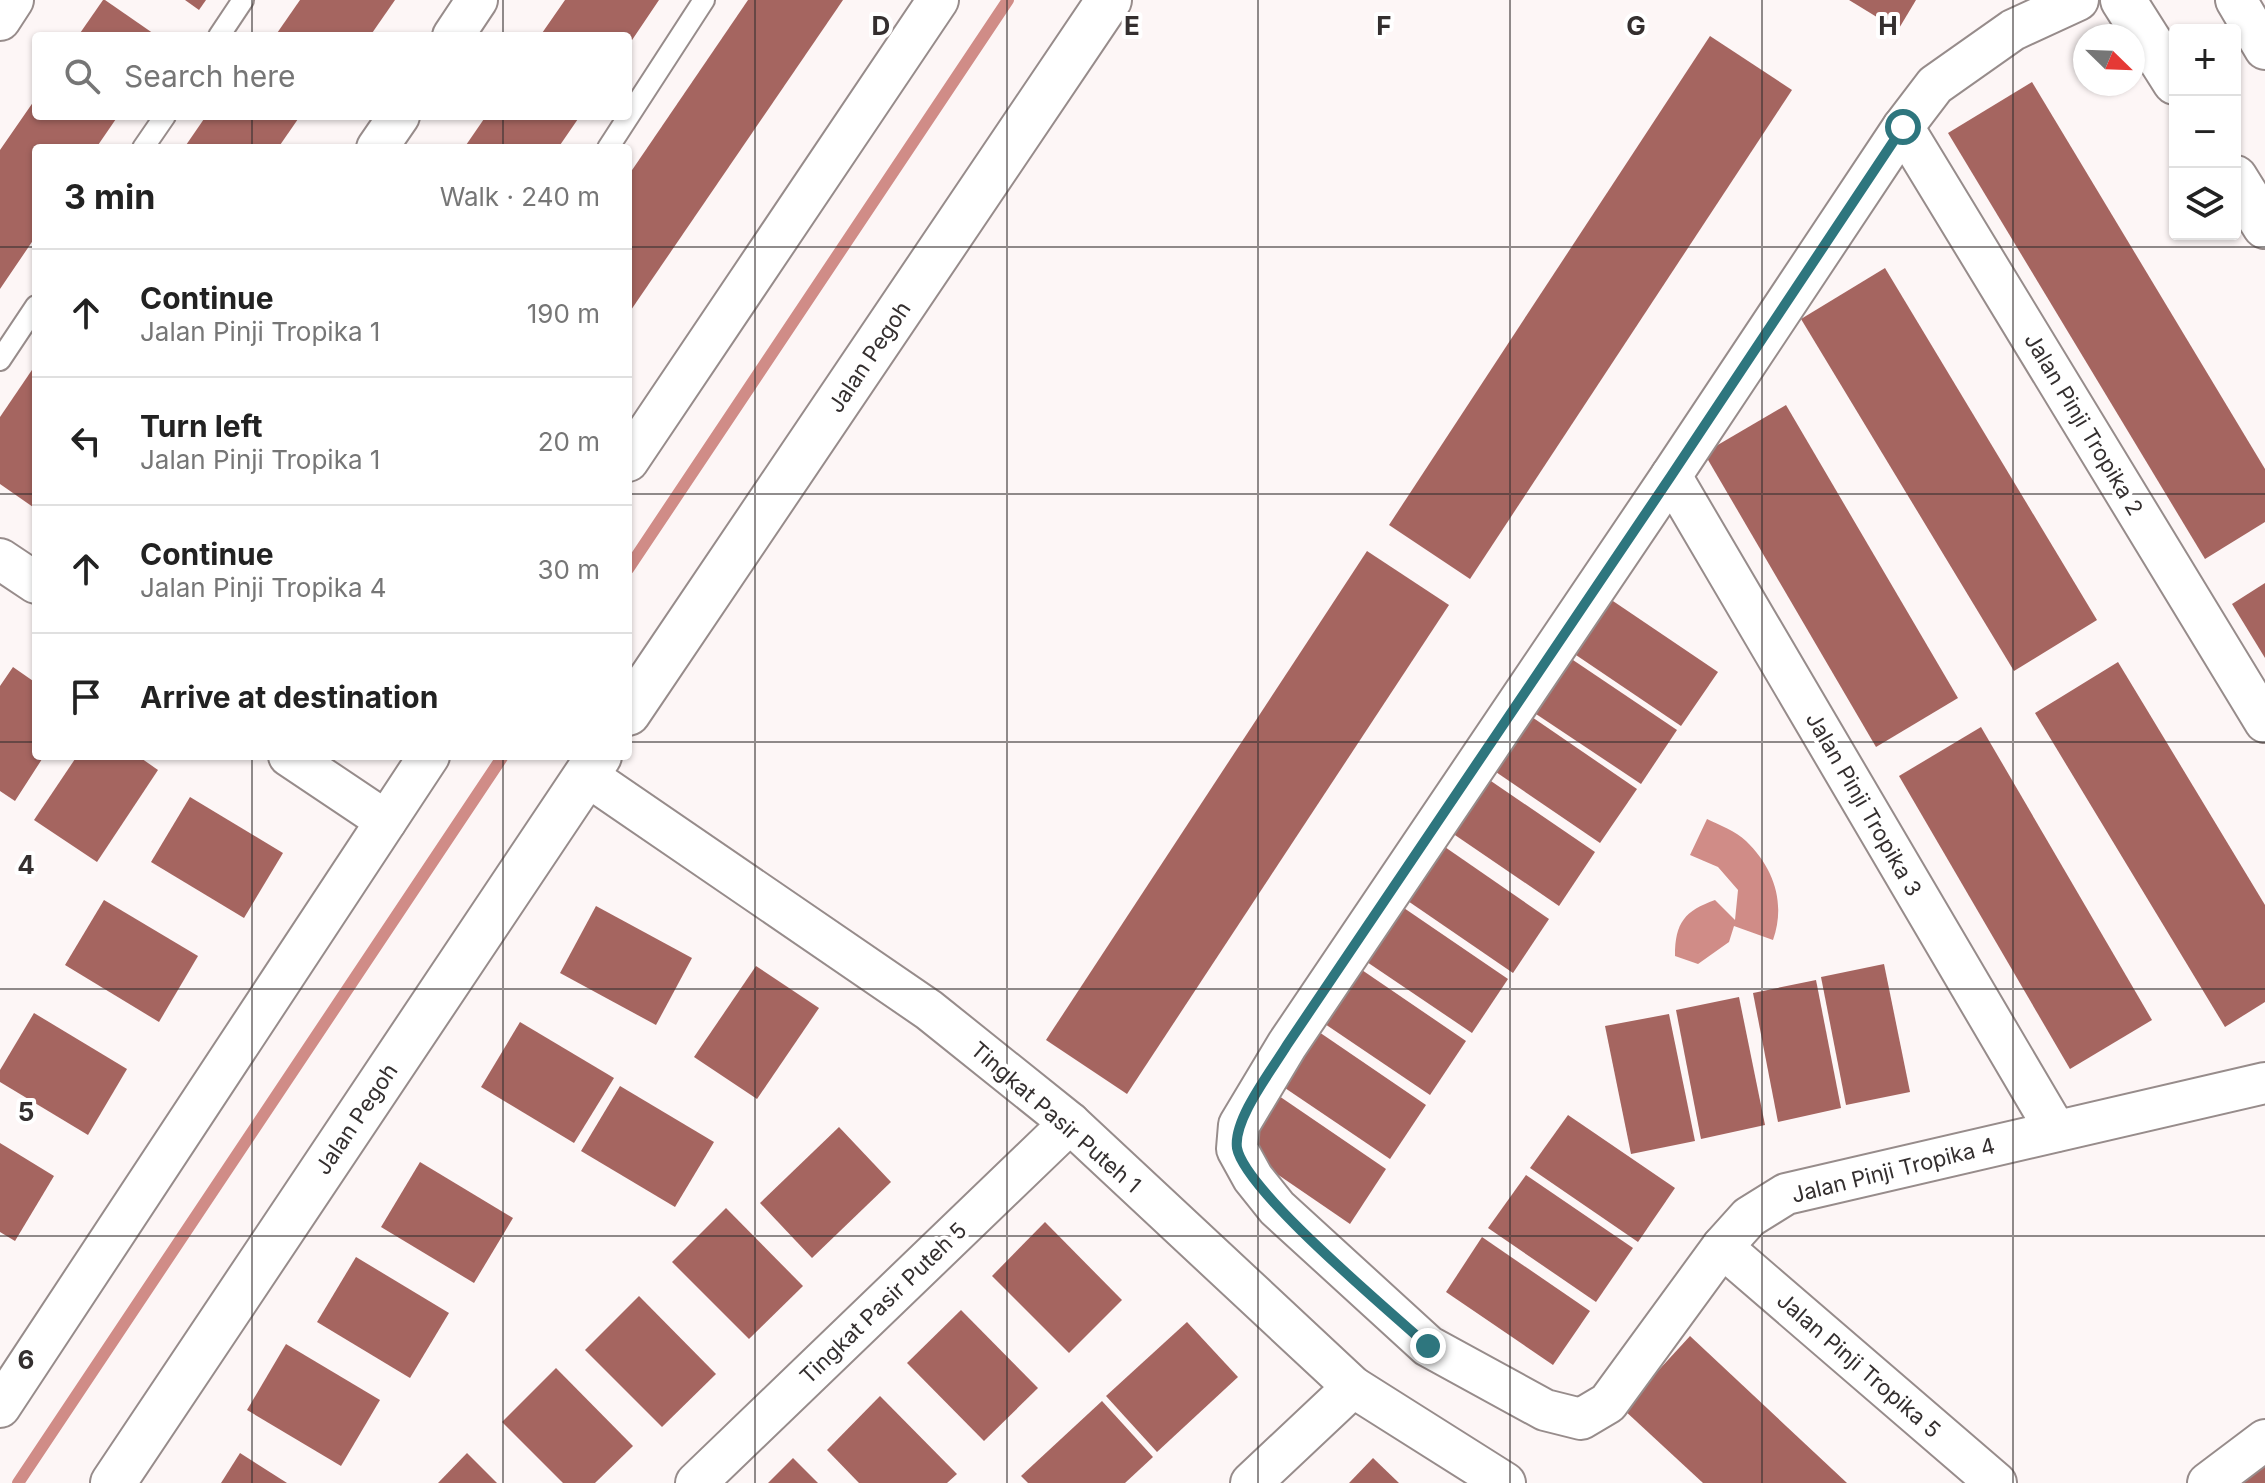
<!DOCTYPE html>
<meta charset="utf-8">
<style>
:root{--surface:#fff;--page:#f6f6f6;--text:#222;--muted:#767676;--line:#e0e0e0}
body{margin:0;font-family:Inter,sans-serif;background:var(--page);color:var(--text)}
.controls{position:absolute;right:24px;top:24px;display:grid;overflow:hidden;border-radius:8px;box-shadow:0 2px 6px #0004}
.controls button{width:72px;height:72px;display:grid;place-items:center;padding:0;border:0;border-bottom:2px solid var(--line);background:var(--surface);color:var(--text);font:40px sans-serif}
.compass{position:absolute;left:2073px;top:24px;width:72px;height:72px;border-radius:50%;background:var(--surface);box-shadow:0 2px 6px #0004;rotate:113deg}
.stop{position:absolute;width:24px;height:24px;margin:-18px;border:6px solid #2e767e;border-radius:50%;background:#fff}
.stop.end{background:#2e767e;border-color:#fff;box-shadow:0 2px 8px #0008}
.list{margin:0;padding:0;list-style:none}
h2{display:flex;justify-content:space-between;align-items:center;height:104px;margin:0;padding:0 32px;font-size:34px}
h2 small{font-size:26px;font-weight:400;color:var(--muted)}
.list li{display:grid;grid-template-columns:52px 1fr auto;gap:24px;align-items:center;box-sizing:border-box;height:128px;padding:0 32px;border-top:2px solid var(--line)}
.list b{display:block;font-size:30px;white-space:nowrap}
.list p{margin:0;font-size:26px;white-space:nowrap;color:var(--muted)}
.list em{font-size:26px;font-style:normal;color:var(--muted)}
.icon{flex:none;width:44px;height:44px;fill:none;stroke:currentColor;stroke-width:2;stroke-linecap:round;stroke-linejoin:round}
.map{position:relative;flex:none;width:2265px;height:1483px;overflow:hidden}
.search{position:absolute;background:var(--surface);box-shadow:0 2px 6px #0004;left:32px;top:32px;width:600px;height:88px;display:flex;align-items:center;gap:20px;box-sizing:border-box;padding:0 28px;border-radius:8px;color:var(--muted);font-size:30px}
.panel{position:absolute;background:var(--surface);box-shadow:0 2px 6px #0004;left:32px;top:144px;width:600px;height:616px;border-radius:8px}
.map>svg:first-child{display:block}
.water{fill:#d08c87}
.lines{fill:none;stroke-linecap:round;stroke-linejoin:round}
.stream{stroke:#d08c87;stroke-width:12}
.building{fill:#a56560}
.lane-casing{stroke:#978c8b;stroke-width:24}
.street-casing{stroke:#978c8b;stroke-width:44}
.secondary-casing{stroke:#978c8b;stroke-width:48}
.lane{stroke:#fff;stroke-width:20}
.street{stroke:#fff;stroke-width:40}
.secondary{stroke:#fff;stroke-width:44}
.route{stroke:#2e767e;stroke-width:10}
.grid{fill:none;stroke:#342f2f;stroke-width:2;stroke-opacity:0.55}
.labels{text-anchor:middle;stroke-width:8;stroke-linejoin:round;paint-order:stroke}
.street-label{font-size:22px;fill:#342f2f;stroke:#fff}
.grid-label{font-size:26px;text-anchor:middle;font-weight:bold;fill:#342f2f;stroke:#fff;stroke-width:8;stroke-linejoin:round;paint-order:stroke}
</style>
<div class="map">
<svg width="2265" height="1483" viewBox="0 0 2265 1483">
<rect width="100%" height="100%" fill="#fdf6f6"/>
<path class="water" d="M1707,819c12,6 29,12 39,22 28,27 40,62 27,99l-39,-14 -5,16 -31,22 -23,-8c0,-34 10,-45 40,-56l20,20 3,-30 -20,-23 -28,-12z"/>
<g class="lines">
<g class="stream">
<polyline points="628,569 1008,0"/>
<polyline points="18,1483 503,756"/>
</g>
</g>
<g class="building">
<polygon points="103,0 105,0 157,36 78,36"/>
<polygon points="185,0 206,0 199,10"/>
<polygon points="300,0 395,0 370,36 275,36"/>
<polygon points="565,0 659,0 628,46 628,36 540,36"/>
<polygon points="748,0 843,0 631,310 628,308 628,176"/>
<polygon points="1849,0 1916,0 1898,30"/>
<polygon points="1710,36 1792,90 1470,579 1389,525"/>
<polygon points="2032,82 2265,469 2265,522 2205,559 1948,133"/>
<polygon points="36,98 36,116 118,116 96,148 36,148 36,236 0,289 0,150"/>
<polygon points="206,116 293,116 298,119 278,148 184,148"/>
<polygon points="486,116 580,116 558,148 464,148"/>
<polygon points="1885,268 2097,620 2014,671 1801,319"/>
<polygon points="36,364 36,503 33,507 0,484 0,417"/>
<polygon points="1786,405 1958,698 1876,747 1704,453"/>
<polygon points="1367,551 1449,605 1127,1094 1046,1040"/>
<polygon points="2265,583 2265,658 2232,604"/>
<polygon points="1610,599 1718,672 1681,726 1573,653"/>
<polygon points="1570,658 1677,730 1641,784 1533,712"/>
<polygon points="2118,662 2265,905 2265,1002 2225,1027 2035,713"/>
<polygon points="13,667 36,683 36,756 44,756 15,801 0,791 0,686"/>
<polygon points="1529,715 1637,789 1600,843 1493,770"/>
<polygon points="1981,727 2152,1020 2070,1069 1899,776"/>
<polygon points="77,756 138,756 158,770 97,862 34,820"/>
<polygon points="1488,779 1595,852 1559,906 1452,833"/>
<polygon points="190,797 283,853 244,918 151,862"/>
<polygon points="1442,845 1549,919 1513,973 1405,899"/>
<polygon points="104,900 198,956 159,1022 65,965"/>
<polygon points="596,906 692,958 656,1025 560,973"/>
<polygon points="1401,906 1508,979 1472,1033 1364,960"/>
<polygon points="1884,964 1910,1092 1846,1105 1821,977"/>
<polygon points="756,966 819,1008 757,1099 694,1057"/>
<polygon points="1359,968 1466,1041 1430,1095 1322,1022"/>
<polygon points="1816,980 1841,1108 1778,1122 1753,993"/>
<polygon points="1739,997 1765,1125 1701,1139 1676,1010"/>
<polygon points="34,1013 127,1069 88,1135 0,1082 0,1070"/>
<polygon points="1669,1014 1695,1141 1631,1154 1605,1026"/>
<polygon points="520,1022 614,1078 574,1143 481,1087"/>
<polygon points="1319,1032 1426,1105 1390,1159 1282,1086"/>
<polygon points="620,1086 714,1142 675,1207 581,1151"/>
<polygon points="1279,1096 1386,1169 1350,1224 1242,1150"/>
<polygon points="1568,1115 1675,1188 1638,1242 1530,1168"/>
<polygon points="839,1127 891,1182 812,1258 760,1203"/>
<polygon points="0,1143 54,1176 15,1241 0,1232"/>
<polygon points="420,1162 513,1218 474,1283 381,1227"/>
<polygon points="1526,1175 1633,1248 1596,1302 1488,1228"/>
<polygon points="726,1208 803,1286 749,1339 672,1262"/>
<polygon points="1045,1222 1122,1300 1069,1353 992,1276"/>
<polygon points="1482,1237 1590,1311 1553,1365 1446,1292"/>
<polygon points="356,1257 449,1313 410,1378 317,1322"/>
<polygon points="639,1296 716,1374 662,1427 585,1350"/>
<polygon points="961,1310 1038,1388 984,1441 907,1363"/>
<polygon points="1187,1322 1238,1377 1157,1452 1106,1396"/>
<polygon points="1690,1336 1847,1483 1703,1483 1623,1409"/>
<polygon points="286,1344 380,1400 341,1466 247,1410"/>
<polygon points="556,1368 633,1446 595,1483 563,1483 502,1422"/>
<polygon points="880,1396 957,1474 947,1483 859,1483 827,1450"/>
<polygon points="1102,1401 1153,1457 1125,1483 1028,1483 1021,1476"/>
<polygon points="240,1453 287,1483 221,1483"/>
<polygon points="467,1453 497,1483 438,1483"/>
<polygon points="793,1458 818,1483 768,1483"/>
<polygon points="1373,1458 1399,1483 1349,1483"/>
<polygon points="2265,1464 2265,1483 2240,1483"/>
</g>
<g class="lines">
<g class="lane-casing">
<g id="lane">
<polyline points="219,36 243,0"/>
<polyline points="143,148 165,116"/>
<polyline points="608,148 704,0"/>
<polyline points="0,360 36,306"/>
</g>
</g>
<g class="street-casing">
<g id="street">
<polyline points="2078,0 2013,30 1935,85 1903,127 1671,476 1287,1045 1239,1125 1237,1149 1253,1178 1277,1208 1428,1346 1545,1410 1581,1419 1608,1403 1722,1247 1749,1217 1786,1194 2265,1083"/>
<polyline points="2236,0 2265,49"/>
<polyline points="0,20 13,0"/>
<polyline points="453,36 477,0"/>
<polyline points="1903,127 2265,722"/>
<polyline points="377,148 399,116"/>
<polyline points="628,461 938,0"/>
<polyline points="1671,476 2056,1131"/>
<polyline points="0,559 36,583"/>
<polyline points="289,756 386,821"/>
<polyline points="586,775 929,1010 1070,1123 1353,1387 1505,1483"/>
<polyline points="1722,1247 1996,1483"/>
<polyline points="0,1407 429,756"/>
<polyline points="696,1483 1070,1123"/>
<polyline points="1251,1483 1353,1387"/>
<polyline points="2208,1483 2265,1440"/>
</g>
</g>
<g class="secondary-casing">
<g id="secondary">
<polyline points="2123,0 2175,82"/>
<polyline points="2235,178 2265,226"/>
<polyline points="628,713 1109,0"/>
<polyline points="113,1483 599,756"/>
</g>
</g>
<use href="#lane" class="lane"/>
<use href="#street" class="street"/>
<use href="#secondary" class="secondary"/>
</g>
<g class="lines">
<path class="route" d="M1428,1346c-38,-35 -183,-155 -191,-198 -4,-29 35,-78 50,-103l384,-569 232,-349"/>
</g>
<path class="grid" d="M252,0v36M503,0v36M755,0v1483M1007,0v1483M1258,0v1483M1510,0v1483M1762,0v1483M2013,0v1483M252,116v32M503,116v32M0,247h36M628,247h1637M0,494h36M628,494h1637M0,742h36M628,742h1637M252,756v727M503,756v727M0,989h2265M0,1236h2265"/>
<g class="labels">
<g class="street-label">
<text transform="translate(869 357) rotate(-56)" y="8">Jalan Pegoh</text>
<text transform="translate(2084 424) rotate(59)" y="8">Jalan Pinji Tropika 2</text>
<text transform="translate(1864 804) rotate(60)" y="8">Jalan Pinji Tropika 3</text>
<text transform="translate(1056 1117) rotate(41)" y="8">Tingkat Pasir Puteh 1</text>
<text transform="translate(356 1119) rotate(-56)" y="8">Jalan Pegoh</text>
<text transform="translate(1893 1170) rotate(-14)" y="8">Jalan Pinji Tropika 4</text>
<text transform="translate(883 1303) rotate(-44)" y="8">Tingkat Pasir Puteh 5</text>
<text transform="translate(1859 1365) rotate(41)" y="8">Jalan Pinji Tropika 5</text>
</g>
</g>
<g class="grid-label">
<text x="881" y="35">D</text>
<text x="1132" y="35">E</text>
<text x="1384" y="35">F</text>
<text x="1636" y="35">G</text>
<text x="1888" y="35">H</text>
<text x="26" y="874">4</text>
<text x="26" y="1121">5</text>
<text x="26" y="1369">6</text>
</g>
</svg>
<div class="controls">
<button>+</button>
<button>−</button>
<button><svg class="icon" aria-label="layers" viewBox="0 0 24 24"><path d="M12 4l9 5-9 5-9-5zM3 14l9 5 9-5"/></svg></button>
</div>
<svg class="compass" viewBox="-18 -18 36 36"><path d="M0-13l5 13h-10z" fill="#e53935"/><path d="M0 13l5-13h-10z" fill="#767676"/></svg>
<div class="stop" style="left:1903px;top:127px"></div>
<div class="stop end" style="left:1428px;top:1346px"></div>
<div class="search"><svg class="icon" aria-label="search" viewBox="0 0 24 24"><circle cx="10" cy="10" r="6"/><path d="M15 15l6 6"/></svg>Search here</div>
<section class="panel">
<h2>3 min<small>Walk · 240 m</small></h2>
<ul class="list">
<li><svg class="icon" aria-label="ahead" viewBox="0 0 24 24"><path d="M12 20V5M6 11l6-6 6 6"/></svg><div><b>Continue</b><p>Jalan Pinji Tropika 1</p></div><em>190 m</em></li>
<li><svg class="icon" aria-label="left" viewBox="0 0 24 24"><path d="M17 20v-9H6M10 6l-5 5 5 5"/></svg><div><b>Turn left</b><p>Jalan Pinji Tropika 1</p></div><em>20 m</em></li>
<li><svg class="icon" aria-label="ahead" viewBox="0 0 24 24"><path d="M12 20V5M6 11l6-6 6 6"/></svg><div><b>Continue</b><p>Jalan Pinji Tropika 4</p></div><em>30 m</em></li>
<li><svg class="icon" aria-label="arrive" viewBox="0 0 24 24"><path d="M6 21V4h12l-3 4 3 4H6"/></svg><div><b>Arrive at destination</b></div></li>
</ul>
</section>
</div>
